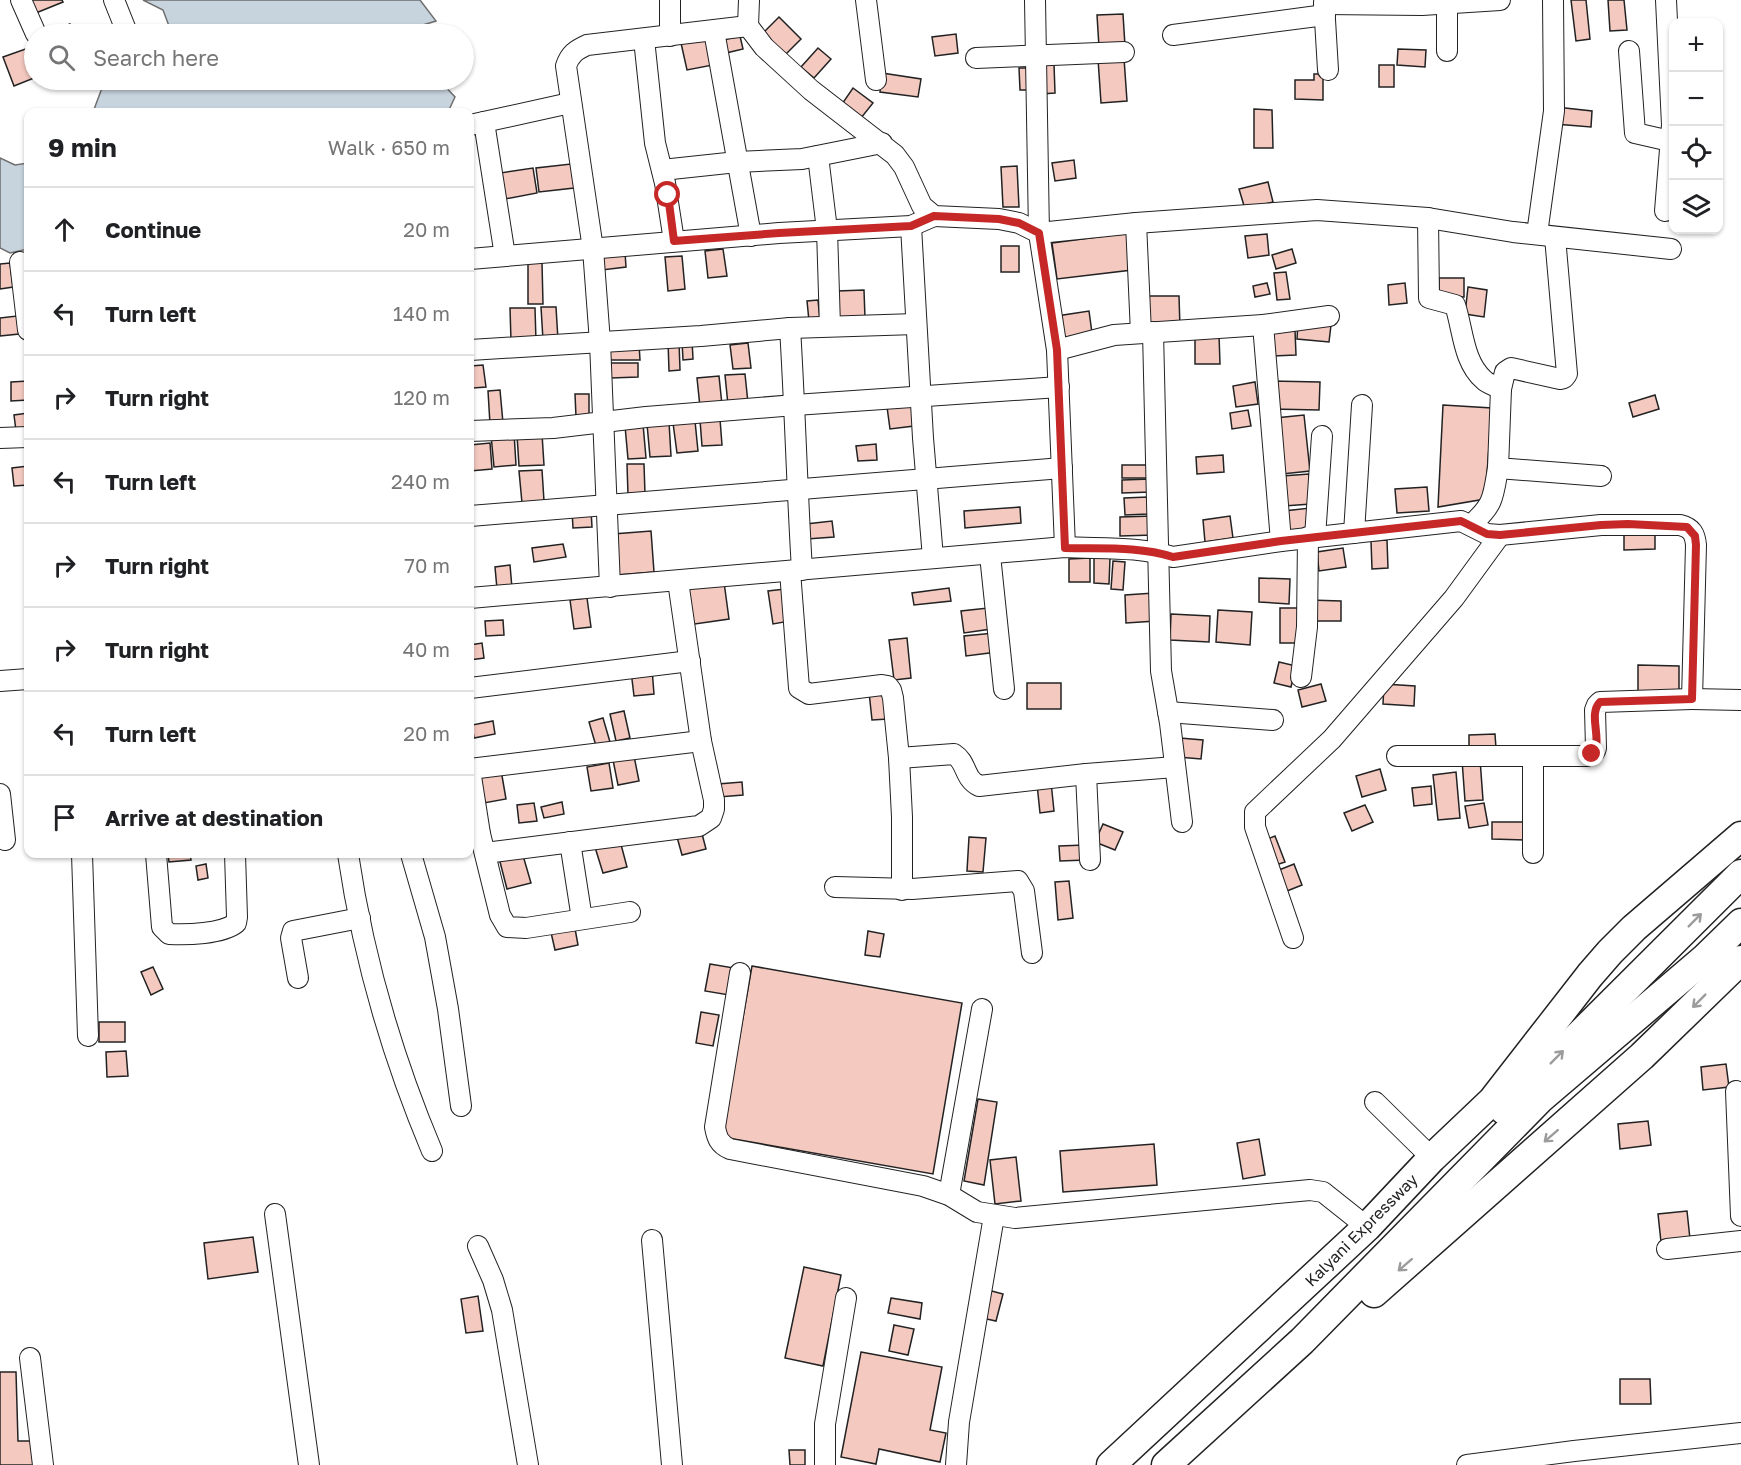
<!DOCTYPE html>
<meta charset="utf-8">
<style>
:root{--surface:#fff;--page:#f2f2f2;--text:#202124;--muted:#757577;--line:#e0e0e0}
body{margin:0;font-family:"Golos Text",sans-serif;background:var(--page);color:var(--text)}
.controls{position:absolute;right:18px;top:18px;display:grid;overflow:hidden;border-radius:12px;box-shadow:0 2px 4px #0004}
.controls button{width:54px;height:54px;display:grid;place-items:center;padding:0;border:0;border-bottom:2px solid var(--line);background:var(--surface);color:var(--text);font:30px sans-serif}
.stop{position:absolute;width:18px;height:18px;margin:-14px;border:4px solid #c62828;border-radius:50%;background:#fff}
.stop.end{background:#c62828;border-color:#fff;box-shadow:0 2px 6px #0008}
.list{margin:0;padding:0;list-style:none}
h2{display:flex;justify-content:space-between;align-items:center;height:78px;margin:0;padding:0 24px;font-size:26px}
h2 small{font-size:20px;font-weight:400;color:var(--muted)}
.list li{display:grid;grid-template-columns:39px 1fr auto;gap:18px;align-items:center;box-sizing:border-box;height:84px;padding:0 24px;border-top:2px solid var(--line)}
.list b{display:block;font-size:22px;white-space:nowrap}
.list em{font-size:20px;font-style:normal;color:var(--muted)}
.icon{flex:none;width:33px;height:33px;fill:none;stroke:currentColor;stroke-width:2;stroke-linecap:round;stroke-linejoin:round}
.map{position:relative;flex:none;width:1741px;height:1465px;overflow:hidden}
.search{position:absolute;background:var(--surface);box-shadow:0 2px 4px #0004;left:24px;top:24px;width:450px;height:66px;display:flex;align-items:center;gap:15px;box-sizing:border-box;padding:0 21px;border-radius:33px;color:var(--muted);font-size:22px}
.panel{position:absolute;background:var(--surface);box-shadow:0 2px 4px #0004;left:24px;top:108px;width:450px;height:750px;border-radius:12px}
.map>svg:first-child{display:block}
.water{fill:#c7d3dd;stroke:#6f6f6f;stroke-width:1.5}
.building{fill:#f3c9c0;stroke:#222;stroke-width:1.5}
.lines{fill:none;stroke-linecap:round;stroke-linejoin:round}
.minor-casing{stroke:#222;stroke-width:22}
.highway-casing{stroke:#222;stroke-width:31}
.minor{stroke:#fff;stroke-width:20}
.highway{stroke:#fff;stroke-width:28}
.oneway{stroke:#9c9c9c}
.route{stroke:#c62828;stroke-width:8}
.labels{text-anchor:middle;stroke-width:4.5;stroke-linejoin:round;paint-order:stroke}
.street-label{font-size:16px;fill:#222;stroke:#fff}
</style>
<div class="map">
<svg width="1741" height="1465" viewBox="0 0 1741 1465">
<rect width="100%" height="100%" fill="#fff"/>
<g class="water">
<polygon points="143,0 420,0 436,21 393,34 162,34 169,26 163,10"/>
<polygon points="105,80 439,80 455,97 448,112 93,112"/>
<polygon points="0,158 15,165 28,163 28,249 10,253 0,248"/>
</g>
<g class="building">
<polygon points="33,0 62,0 63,2 31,15 26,3"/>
<polygon points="1571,0 1586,0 1590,39 1576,41"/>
<polygon points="1608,0 1624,0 1627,30 1610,31"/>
<polygon points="1123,14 1125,46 1099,47 1097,15"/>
<polygon points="779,17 801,39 785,55 763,33"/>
<polygon points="70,24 75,34 43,34"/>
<polygon points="956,34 958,53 935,56 932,37"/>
<polygon points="740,36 743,49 726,53 723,40"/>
<polygon points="707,38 713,65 687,70 681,43"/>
<polygon points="34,46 34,78 14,86 3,57"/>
<polygon points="818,48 831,59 814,78 801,67"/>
<polygon points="1398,49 1426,50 1425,67 1397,65"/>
<polygon points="1124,58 1127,101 1101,103 1098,59"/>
<polygon points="1040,64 1054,64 1055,93 1041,94"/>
<rect x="1379" y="65" width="15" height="22"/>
<polygon points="1019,68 1030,68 1031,90 1020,90"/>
<polygon points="882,73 921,79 918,97 880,92"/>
<polygon points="1314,74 1323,74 1323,100 1295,99 1295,80 1314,80"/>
<polygon points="853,88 873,103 861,118 842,104"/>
<polygon points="1556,107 1592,111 1591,127 1555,124"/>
<polygon points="1254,109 1272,110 1273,148 1254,148"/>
<polygon points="1074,160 1076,178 1055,181 1052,163"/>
<polygon points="571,164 574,188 539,192 536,168"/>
<polygon points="1017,166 1019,207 1003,207 1001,167"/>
<polygon points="533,168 537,193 505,199 500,173"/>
<polygon points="1268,182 1273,202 1245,209 1239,189"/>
<polygon points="1128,233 1132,270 1057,279 1052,243"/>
<polygon points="1267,234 1269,255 1248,258 1245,236"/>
<rect x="1001" y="246" width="18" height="26"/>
<polygon points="723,249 727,276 708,278 705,251"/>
<polygon points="1292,249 1296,263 1276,269 1272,255"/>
<polygon points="625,252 626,267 602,270 601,254"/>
<polygon points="682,256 685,289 668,291 665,257"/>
<polygon points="10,263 13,287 0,289 0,264"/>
<polygon points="528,263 542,263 543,304 528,304"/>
<polygon points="1286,272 1290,299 1277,300 1274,273"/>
<polygon points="1439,278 1464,278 1464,297 1439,296"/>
<polygon points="1267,283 1270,294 1255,297 1253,286"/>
<polygon points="1405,283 1407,303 1389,305 1388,285"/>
<polygon points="1468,287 1487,290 1484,317 1465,314"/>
<polygon points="864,290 865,318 838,319 837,291"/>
<polygon points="1145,296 1179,296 1180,328 1145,328"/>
<polygon points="818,300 820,320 809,321 807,301"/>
<polygon points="541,307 556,307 558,340 543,340"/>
<polygon points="510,308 535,308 536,341 511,341"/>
<polygon points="1089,311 1092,333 1060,338 1057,316"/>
<polygon points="17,316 19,334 0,336 0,318"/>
<polygon points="1298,322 1331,325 1329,342 1297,339"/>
<polygon points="1295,330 1296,355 1273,356 1271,331"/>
<polygon points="1195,335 1219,335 1220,364 1195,364"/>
<polygon points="692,340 693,359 683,360 682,341"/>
<polygon points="668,341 679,341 680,370 669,371"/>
<polygon points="748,343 751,368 733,369 730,345"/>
<polygon points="639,344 640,360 610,360 610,345"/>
<polygon points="611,363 638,363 638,377 611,378"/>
<polygon points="483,365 486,387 473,388 471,366"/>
<polygon points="745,374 748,403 728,405 725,375"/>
<polygon points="719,376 722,405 700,407 697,378"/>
<polygon points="28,381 28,400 11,401 11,382"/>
<polygon points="1271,381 1320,382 1319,410 1271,409"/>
<polygon points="1255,382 1258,404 1236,407 1233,386"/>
<polygon points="500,390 503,423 490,424 488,391"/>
<polygon points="575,394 589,394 589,417 576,417"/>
<polygon points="1655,395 1659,409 1633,417 1629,403"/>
<polygon points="912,405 914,426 890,429 887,407"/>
<polygon points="1443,405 1492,408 1485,499 1438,507"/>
<polygon points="1248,410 1251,426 1232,429 1230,413"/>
<polygon points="28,413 28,430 16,431 14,415"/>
<polygon points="1304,415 1310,471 1282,474 1275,418"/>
<polygon points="720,419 722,445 702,446 700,420"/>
<polygon points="695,421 698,451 677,453 673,423"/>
<polygon points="669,422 671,456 650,457 647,424"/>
<polygon points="643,424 646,458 628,459 625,426"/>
<polygon points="514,433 516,465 494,467 491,435"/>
<polygon points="542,434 544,465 519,466 517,435"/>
<polygon points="490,443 492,469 470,471 470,445"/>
<polygon points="876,444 877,460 858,461 856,446"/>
<polygon points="1223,455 1224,472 1197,474 1196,457"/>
<polygon points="627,464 644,464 645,494 628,495"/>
<rect x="1122" y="465" width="28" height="13"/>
<polygon points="28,466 28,485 14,486 12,468"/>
<polygon points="542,470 544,501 522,503 519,471"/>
<polygon points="1309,474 1311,504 1284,506 1282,476"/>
<polygon points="1151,479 1151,492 1122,493 1122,480"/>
<polygon points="1427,487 1429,511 1397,513 1395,489"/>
<polygon points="1148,497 1148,514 1125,515 1124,498"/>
<polygon points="1020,507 1021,523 965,528 964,511"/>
<polygon points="1310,508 1312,529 1286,532 1284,511"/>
<polygon points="591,510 592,527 573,528 572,511"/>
<polygon points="1153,516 1154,535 1120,536 1120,517"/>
<polygon points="1230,516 1233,538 1205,542 1203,520"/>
<polygon points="832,521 834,537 807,539 806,524"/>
<polygon points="651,531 654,572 616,575 613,534"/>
<polygon points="1624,531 1655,531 1655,549 1624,550"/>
<polygon points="1387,540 1388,568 1372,569 1371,541"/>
<polygon points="563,544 566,557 534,562 532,548"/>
<polygon points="1343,548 1346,567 1319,571 1317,552"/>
<polygon points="1094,557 1110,558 1109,584 1094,583"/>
<polygon points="1090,558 1090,582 1069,582 1069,559"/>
<polygon points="1113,561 1125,562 1123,590 1111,589"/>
<polygon points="510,565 512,588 497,589 495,567"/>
<polygon points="1259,578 1290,579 1289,604 1259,602"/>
<polygon points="724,582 729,619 688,625 683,588"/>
<polygon points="949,588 951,601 914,605 912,593"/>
<polygon points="785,589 790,621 773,624 768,591"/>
<polygon points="1154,593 1156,621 1126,623 1125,595"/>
<polygon points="587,598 591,627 574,629 570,600"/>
<polygon points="1309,600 1341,601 1341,621 1309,621"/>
<polygon points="988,608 991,629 964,633 961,611"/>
<rect x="1280" y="608" width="21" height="35"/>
<polygon points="1218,610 1252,612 1250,645 1216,642"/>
<polygon points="1171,614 1210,616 1209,642 1170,640"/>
<polygon points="503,620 504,635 486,636 485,621"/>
<polygon points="994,633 997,652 966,656 964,636"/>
<polygon points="907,638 911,678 894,680 889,640"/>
<polygon points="482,643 484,658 470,660 470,645"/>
<polygon points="1279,662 1296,666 1291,687 1274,683"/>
<polygon points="1638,665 1679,666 1679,693 1638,692"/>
<polygon points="652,669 654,694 634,696 631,671"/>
<rect x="1027" y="683" width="34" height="26"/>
<polygon points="1321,684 1326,701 1302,707 1298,690"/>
<polygon points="1384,684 1415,686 1414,706 1383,704"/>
<polygon points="886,691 888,719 872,720 869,692"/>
<polygon points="624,711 630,738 616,741 610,714"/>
<polygon points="603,718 610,742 596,746 589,722"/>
<polygon points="493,721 495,734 474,738 472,725"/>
<polygon points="1495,734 1496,748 1469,749 1469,735"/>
<polygon points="1180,738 1203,740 1201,759 1178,757"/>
<polygon points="634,756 639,781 618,785 613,760"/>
<polygon points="1480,759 1483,800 1465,801 1462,760"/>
<polygon points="609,763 613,788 591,791 587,767"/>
<polygon points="1380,769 1386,790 1362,797 1356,776"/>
<polygon points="501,770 506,799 484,803 478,774"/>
<polygon points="1456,772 1460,818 1438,820 1433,775"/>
<polygon points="742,782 743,795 719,797 718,784"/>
<polygon points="1051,782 1054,811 1040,813 1037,784"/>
<polygon points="1431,786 1432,804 1414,806 1412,788"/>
<polygon points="562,802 564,814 544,818 541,807"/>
<polygon points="534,803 537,821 519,823 517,805"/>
<polygon points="1484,803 1488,825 1469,828 1465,806"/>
<polygon points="1365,805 1373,822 1352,831 1344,813"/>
<polygon points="1492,822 1525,822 1525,840 1492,839"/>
<polygon points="1103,824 1123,832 1115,850 1095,842"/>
<polygon points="701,830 706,849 682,855 677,837"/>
<polygon points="1275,836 1285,862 1270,867 1260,842"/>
<polygon points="619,837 627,867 603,873 594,844"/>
<polygon points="969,837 986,838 983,872 967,871"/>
<polygon points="1085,845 1086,860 1060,861 1059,846"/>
<polygon points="522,852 531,883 507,889 499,858"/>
<polygon points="168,854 190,854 191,860 169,862"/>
<polygon points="206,864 208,878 198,880 196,866"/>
<polygon points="1294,864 1302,885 1282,893 1274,872"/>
<polygon points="1069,881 1073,918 1058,920 1055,882"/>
<polygon points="574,923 578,945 555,950 550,928"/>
<polygon points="868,931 884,934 880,957 865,955"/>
<polygon points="710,964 734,968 729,995 705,991"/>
<polygon points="752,966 962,1003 933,1174 722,1137"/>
<polygon points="153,967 163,989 151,995 141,972"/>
<polygon points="701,1012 719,1015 713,1046 696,1043"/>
<rect x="99" y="1022" width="26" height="20"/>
<polygon points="126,1051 128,1076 107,1077 106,1052"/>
<polygon points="1726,1064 1729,1087 1703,1090 1701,1067"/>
<polygon points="978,1099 997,1102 984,1185 964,1181"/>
<polygon points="1648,1121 1651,1145 1620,1149 1618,1124"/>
<polygon points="1259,1139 1265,1175 1243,1179 1237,1143"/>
<polygon points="1154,1144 1157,1185 1063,1192 1060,1151"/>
<polygon points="1016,1157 1021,1201 995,1204 990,1160"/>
<polygon points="1687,1211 1690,1239 1661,1242 1658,1214"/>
<polygon points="253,1237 258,1272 208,1279 204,1243"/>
<polygon points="804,1267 841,1275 823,1366 785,1358"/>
<polygon points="988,1290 1003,1294 996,1321 982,1318"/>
<polygon points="478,1296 483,1331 466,1333 461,1299"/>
<polygon points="891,1298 922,1303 920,1319 888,1313"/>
<polygon points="894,1325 914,1329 908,1355 889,1351"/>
<polygon points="861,1352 942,1367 930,1430 946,1433 940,1462 879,1449 876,1464 841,1457"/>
<polygon points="0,1372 16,1372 18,1441 37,1441 37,1465 0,1465"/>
<polygon points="1620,1379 1650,1379 1651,1404 1620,1404"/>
<polygon points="789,1450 805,1450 805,1465 790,1465"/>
</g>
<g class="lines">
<g class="minor-casing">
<g id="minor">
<polyline points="21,0 36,34"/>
<polyline points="114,0 126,30"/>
<polyline points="749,0 748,26 764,47 811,90 895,155 904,167 922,206 934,216 999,219 1019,223 1039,233 1057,350 1114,335 1263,325 1329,316"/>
<polyline points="866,0 876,80"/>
<polyline points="1035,0 1039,233 1136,223 1317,210 1428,218 1513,232 1671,249"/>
<polyline points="1324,3 1328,70"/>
<polyline points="1324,4 1422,5 1500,0"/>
<polyline points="1447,4 1447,51"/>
<polyline points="714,31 751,236"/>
<polyline points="1173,35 1325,15"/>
<polyline points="670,36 670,0"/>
<polyline points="644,39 655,143 665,183 674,241"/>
<polyline points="1629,51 1635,133 1670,141"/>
<polyline points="976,58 1124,52"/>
<polyline points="484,122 505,256"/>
<polyline points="470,125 570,103"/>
<polyline points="818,156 827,230 830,326"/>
<polyline points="662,170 737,162 802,159 882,143"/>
<polyline points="1665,211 1672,125 1666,0"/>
<path d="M1428,218l1,80 26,7c8,24 8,57 29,75 4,4 12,6 17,9l-3,79 103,8"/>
<polyline points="1136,223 1141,333"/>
<polyline points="911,226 923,438 933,558"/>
<polyline points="1537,234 1554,111 1553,0"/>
<polyline points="470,259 779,233 911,226 934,216"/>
<polyline points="20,262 28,330"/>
<polyline points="1263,325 1281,541"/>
<path d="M790,328c5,80 7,161 12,242"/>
<polyline points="1153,332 1161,671 1170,723 1182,822"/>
<polyline points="470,350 701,336 790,328 916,324"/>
<polyline points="1057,350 1065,547"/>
<polyline points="1501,389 1505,372 1511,368 1560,379 1564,378 1567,374 1555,237"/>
<polyline points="470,431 553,428 646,417 795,405 1059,387"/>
<polyline points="0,438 28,437"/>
<polyline points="470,516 1062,468"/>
<path d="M1471,525c23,-21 22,-27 27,-57"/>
<polyline points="1354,533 1362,405"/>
<polyline points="1315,537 1322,436"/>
<polyline points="990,555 1004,689"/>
<path d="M790,571l9,117 10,6 73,-9 6,1 3,4 2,8 6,60 55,-4c13,8 10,25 25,32l107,-12 89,-7"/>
<path d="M610,587l-10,-245 -7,-93 -27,-183c4,-12 10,-16 21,-21l161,-19"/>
<path d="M470,598l595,-51c36,2 74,-1 108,10l108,-16 180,-20 26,13 13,1 101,-10h79c12,3 15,9 16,20l-4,154 49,1"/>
<polyline points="1301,677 1307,627 1308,537"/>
<polyline points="0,681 28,679"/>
<polyline points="470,688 690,661"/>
<polyline points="1168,712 1273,720"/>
<polyline points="1397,756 1587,756 1595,751 1596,748 1595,710 1597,705 1600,702 1692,699"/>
<polyline points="899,758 902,817 902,890"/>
<polyline points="470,769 701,741"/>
<polyline points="470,770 480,834 470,836"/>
<polyline points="1086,774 1090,860"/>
<polyline points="0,794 5,840"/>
<polyline points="480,834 500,915 507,927 526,928 630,912"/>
<polyline points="570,842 582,919"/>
<polyline points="485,853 699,826 711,818 714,809 714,800 701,741 678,581"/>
<polyline points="1533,853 1533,757"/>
<polyline points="82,854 88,1036"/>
<path d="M156,854l6,73 7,7c18,1 53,0 67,-11l1,-6 -2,-63"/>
<path d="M348,854c15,102 44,202 84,297"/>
<polyline points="411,854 435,937 448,1009 461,1106"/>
<polyline points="835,887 912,889 1018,881 1024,891 1032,953"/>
<polyline points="1293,938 1255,827 1255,812 1332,739 1454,598 1500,535"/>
<path d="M740,973l-25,154c2,11 4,17 15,22l193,37 26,9 28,17 38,6 295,-28 13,2 44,35"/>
<polyline points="298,978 291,938 293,931 360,918"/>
<polyline points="1736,1091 1741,1216"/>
<polyline points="1375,1102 1432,1158"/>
<polyline points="949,1195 982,1009"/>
<polyline points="275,1214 309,1465"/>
<polyline points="652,1240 672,1465"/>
<polyline points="478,1246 493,1280 502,1310 528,1465"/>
<polyline points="1667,1249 1741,1241"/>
<polyline points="30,1358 43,1465"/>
<polyline points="825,1465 825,1424 846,1298"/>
<polyline points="956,1465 959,1422 994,1216"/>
<polyline points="1467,1465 1574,1451 1741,1433"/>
</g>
</g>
<g class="highway-casing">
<g id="highway">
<polyline points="1504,1110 1741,874"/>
<polyline points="1374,1293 1642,1056 1741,960"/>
<polyline points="1111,1465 1367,1227 1432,1158 1492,1101 1590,975 1610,952 1634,928 1741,836"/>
<polyline points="1166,1465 1302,1341 1541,1098 1704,959 1741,923"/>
</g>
</g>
<use href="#minor" class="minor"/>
<use href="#highway" class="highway"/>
</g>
<defs><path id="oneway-shaft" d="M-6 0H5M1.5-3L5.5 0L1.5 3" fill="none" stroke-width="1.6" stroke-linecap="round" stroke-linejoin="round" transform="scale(1.5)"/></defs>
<g class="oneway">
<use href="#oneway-shaft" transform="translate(1695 920) rotate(-45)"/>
<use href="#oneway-shaft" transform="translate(1699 1001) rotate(135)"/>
<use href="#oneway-shaft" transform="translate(1557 1057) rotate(-45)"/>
<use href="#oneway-shaft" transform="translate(1551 1136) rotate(139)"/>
<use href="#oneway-shaft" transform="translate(1405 1265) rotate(139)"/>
</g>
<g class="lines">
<path class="route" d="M668,195l6,46 105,-8 132,-7 23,-10 65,3 20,4 20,10 18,117 8,198c36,1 74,-2 108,9l108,-16 180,-20 26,13 13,1 101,-10 27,-1 59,3 8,9 1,9 -4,154 -92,3c-13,13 4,39 -8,52"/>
</g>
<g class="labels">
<g class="street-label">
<text transform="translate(1361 1230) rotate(-45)" y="6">Kalyani Expressway</text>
</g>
</g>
</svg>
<div class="controls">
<button>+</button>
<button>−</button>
<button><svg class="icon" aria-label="locate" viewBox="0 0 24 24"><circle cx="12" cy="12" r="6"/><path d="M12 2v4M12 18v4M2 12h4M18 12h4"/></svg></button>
<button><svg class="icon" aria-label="layers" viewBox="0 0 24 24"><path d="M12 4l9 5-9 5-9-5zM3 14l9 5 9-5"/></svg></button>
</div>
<div class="stop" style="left:668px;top:195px"></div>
<div class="stop end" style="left:1592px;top:754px"></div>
<div class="search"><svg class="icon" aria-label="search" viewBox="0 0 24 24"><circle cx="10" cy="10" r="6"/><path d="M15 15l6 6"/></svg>Search here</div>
<section class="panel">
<h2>9 min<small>Walk · 650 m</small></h2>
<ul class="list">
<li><svg class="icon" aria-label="ahead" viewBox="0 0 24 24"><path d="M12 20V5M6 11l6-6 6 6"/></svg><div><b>Continue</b></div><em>20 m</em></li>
<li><svg class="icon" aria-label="left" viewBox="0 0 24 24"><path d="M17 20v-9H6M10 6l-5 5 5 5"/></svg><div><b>Turn left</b></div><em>140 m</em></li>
<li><svg class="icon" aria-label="right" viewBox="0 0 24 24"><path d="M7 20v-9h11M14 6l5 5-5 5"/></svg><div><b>Turn right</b></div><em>120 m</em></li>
<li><svg class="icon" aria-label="left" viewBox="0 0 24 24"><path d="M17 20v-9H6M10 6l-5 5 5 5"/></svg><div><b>Turn left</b></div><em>240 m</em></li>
<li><svg class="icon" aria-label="right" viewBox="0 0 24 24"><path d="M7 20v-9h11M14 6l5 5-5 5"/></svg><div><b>Turn right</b></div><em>70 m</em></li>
<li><svg class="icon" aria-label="right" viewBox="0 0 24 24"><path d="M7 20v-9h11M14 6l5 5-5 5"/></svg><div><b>Turn right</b></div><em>40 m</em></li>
<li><svg class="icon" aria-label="left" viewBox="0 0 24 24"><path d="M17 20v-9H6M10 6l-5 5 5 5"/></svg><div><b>Turn left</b></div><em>20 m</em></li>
<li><svg class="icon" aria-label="arrive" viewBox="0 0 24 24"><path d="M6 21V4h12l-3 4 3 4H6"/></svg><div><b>Arrive at destination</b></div></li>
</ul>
</section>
</div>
